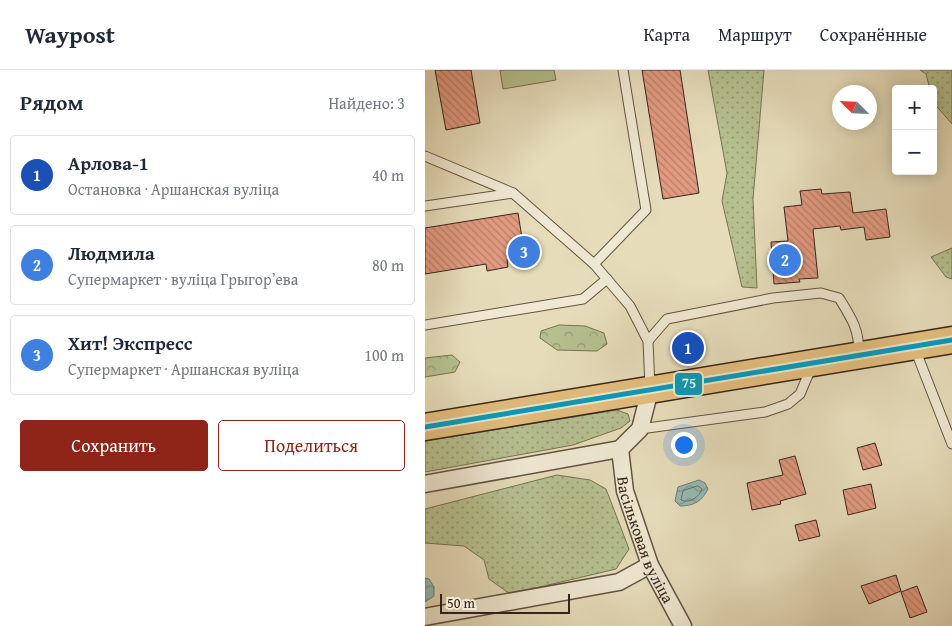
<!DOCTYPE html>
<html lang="ru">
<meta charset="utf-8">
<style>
:root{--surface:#fff;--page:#f2f2f3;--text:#1f2937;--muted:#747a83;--line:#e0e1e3;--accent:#8f2418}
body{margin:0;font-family:"Gentium Book Plus",serif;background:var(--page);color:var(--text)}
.controls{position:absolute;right:15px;top:15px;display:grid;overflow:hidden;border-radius:5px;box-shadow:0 2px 12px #0003}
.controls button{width:45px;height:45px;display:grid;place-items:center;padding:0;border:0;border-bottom:1px solid var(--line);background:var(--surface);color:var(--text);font:25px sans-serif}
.compass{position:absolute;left:407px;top:15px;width:45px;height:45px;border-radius:50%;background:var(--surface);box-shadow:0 2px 12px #0003;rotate:294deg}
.scale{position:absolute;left:15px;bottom:12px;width:130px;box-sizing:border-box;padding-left:5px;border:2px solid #38241a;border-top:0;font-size:14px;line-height:18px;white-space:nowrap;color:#38241a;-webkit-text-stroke:4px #efe8d2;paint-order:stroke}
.you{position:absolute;left:258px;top:374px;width:18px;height:18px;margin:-12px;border:4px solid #fff;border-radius:50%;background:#1a73e8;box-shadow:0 0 0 8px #1a73e833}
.badge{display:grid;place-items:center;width:32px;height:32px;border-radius:50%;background:var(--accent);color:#fff;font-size:16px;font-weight:700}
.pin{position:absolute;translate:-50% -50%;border:2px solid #fff;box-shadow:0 1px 5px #0006}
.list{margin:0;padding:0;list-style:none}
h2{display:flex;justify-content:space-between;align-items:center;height:65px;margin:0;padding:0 20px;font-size:21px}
h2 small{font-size:16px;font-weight:400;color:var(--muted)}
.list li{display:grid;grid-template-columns:32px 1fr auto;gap:15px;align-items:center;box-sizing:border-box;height:80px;margin:0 10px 10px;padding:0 10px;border:1px solid var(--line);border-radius:5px}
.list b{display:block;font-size:19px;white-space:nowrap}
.list p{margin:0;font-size:16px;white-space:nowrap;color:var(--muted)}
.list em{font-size:16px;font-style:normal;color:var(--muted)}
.actions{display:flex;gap:10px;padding:15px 20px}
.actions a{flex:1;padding:11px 0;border:1px solid var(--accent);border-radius:5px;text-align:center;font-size:18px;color:var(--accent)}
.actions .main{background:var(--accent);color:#fff}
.map{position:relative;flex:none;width:527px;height:556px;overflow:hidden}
header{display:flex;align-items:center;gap:30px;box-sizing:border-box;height:70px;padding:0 25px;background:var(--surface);border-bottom:1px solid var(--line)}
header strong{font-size:24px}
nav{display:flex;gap:28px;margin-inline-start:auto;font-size:18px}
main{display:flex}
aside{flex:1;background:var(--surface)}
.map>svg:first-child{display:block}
.green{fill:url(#green-dots);stroke:#777254}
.forest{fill:url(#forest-crowns);stroke:#777254}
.pitch{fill:#b6c08f;stroke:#777254}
.water{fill:url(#water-waves);stroke:#717e76}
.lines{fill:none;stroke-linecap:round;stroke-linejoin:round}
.shore{stroke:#686f67;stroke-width:1}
.building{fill:url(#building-back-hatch);stroke:#38241a}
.service-casing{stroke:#645242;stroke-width:11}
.minor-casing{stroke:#645242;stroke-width:19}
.primary-casing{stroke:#38241a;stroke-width:29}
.service{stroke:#efe8d2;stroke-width:9}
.minor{stroke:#efe8d2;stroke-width:16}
.primary{stroke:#e3be7d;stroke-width:26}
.bus-1-casing{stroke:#efe8d2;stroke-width:9}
.bus-1{stroke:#069cbc;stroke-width:5}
.labels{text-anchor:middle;stroke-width:4;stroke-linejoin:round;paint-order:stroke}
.street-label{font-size:16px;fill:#38241a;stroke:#efe8d2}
.line-badge{stroke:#efe8d2;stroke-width:2}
.badge-label{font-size:14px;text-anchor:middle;font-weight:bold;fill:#fff}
</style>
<header>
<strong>Waypost</strong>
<nav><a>Карта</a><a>Маршрут</a><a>Сохранённые</a></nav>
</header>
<main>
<aside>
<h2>Рядом<small>Найдено: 3</small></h2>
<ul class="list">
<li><span class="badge" style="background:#1a4fb4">1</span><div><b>Арлова-1</b><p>Остановка · Аршанская вуліца</p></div><em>40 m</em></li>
<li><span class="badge" style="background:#3f7fe0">2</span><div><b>Людмила</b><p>Супермаркет · вуліца Грыгорʼева</p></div><em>80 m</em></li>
<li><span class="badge" style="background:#3f7fe0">3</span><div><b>Хит! Экспресс</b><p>Супермаркет · Аршанская вуліца</p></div><em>100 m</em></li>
</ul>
<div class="actions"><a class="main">Сохранить</a><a>Поделиться</a></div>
</aside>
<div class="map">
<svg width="527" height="556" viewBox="0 0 527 556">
<defs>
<pattern id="green-dots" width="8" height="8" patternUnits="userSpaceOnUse" patternTransform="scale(1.25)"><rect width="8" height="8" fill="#b6c08f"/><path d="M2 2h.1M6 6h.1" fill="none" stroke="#959c74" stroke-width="1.8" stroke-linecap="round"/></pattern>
<pattern id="forest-crowns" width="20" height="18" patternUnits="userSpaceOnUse" patternTransform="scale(1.25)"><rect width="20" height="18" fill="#b6c08f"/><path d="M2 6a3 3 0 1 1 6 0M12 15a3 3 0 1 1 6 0" fill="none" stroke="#959c74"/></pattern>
<pattern id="water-waves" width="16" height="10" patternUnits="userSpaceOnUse" patternTransform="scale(1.25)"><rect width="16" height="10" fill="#97bab4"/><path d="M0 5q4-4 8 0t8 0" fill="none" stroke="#7c9792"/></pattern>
<pattern id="building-back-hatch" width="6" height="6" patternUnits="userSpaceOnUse" patternTransform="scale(1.25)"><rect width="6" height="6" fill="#e29a81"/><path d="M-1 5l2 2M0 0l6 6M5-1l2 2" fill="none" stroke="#b87d69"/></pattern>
</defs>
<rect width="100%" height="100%" fill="#e6dcba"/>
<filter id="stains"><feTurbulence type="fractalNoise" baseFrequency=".004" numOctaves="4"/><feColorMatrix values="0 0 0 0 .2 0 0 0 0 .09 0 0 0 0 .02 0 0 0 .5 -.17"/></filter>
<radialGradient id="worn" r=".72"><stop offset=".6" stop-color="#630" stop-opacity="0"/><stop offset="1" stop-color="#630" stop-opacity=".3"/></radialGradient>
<g class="green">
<polygon points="283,0 339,0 328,129 332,218 317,217 297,131 302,103"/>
<polygon points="495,0 527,0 527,54 508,32 508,19 505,19 501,4"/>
<polygon points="527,178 527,209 521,207 506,187"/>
<polygon points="192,340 203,344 205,351 196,358 148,375 0,402 0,371"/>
<polygon points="132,405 165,410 181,419 204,479 191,499 85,524 64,509 59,490 39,476 0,473 0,439"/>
</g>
<g class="forest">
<polygon points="134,255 160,256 179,263 182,274 172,281 132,280 115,268 116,261"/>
<polygon points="27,285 35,292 30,302 0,307 0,288"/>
</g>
<polygon class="pitch" points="75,0 129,0 131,10 78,19"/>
<g class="water">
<path d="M274,410l6,3 3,6c-6,12 -14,17 -28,17l-5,-5 3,-14z"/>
<polygon points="0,508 4,509 9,517 9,526 0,532"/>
</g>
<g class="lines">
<path class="shore" d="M273,416l4,3c-3,8 -12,15 -21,11l2,-9z"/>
</g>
<g class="building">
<polygon points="10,0 46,0 55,53 21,60"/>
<polygon points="217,0 255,0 274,123 238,129"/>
<polygon points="396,119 397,124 425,122 428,143 461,139 465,167 441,170 439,157 416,160 415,156 388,159 393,208 374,209 375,212 349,214 346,172 363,171 359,137 377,135 375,121"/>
<polygon points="93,143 100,187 82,189 83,197 62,201 61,194 0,204 0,158"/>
<polygon points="450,373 457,395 438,400 432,378"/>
<polygon points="370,386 381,424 355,431 356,434 327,440 322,413 358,405 354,390"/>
<polygon points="446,414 451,438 423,445 418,420"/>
<polygon points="391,450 395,466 374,471 370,455"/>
<polygon points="471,505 476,521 444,534 436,516"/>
<polygon points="492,516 502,542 485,548 476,522"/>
</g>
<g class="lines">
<g class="service-casing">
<g id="service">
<polyline points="0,86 88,123 169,194 205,236 223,271 225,317"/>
<polyline points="0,136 88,123"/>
<polyline points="169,194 221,140 198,0"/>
<polyline points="0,255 158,229 182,209"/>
<path d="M223,271l19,-22 106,-21 48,-5 18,5c13,21 20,31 20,56"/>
<polyline points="490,279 527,374"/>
<polyline points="215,359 340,342 363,334 375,324 386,298"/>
</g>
</g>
<g class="minor-casing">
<g id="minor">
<path id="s1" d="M195,379l5,42 25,74 33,61"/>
<polyline points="0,414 195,379 215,359 225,320"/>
<polyline points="0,547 194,512 225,495"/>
</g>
</g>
<g class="primary-casing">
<polyline id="primary" points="0,357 527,270"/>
</g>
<use href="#service" class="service"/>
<use href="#minor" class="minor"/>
<use href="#primary" class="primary"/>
<g class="bus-1-casing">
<polyline id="bus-1" points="0,357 527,270"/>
</g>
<use href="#bus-1" class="bus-1"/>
</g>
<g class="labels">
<g class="street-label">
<text dy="6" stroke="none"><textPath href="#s1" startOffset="95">Васільковая вуліца</textPath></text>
</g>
</g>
<rect class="line-badge" x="249" y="302" width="29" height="24" rx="5" fill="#069cbc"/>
<g class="badge-label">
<text x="264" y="318">75</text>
</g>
<rect width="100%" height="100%" filter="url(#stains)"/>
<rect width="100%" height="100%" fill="url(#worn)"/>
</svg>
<div class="controls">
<button>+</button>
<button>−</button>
</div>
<svg class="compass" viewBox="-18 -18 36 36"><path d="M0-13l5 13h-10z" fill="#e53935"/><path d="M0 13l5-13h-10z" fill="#747a83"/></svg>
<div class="scale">50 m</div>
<div class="you"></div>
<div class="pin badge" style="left:263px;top:278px;background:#1a4fb4">1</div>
<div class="pin badge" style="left:360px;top:190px;background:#3f7fe0">2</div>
<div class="pin badge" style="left:99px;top:182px;background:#3f7fe0">3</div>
</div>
</main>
